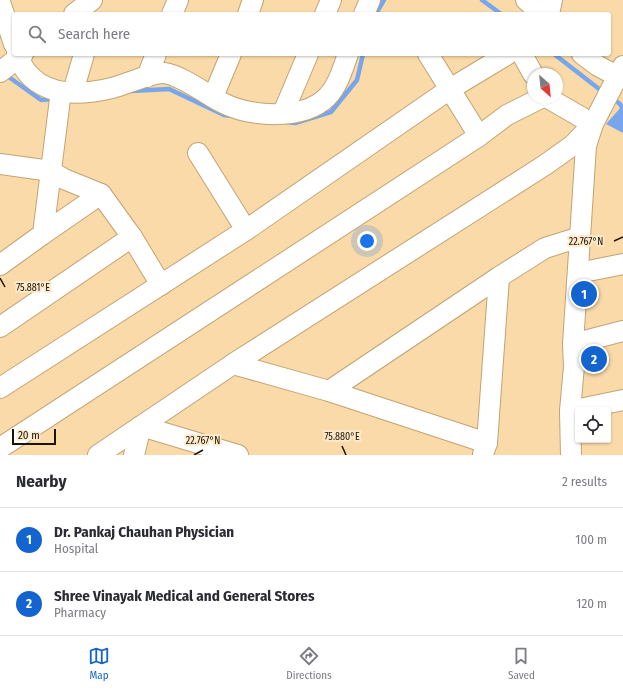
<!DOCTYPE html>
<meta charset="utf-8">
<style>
:root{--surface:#fff;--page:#f7f7f7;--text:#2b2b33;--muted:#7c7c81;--line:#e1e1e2;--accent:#1364ce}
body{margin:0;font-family:"Fira Sans Condensed",sans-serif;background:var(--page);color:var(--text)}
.controls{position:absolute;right:12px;bottom:12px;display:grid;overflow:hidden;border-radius:4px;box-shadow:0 1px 3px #0004}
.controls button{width:36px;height:36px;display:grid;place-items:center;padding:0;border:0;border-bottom:1px solid var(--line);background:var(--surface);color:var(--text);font:20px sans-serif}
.compass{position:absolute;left:527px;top:68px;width:36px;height:36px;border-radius:50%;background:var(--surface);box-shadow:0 1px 3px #0004;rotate:153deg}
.scale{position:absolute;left:12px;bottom:10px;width:44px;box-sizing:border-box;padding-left:4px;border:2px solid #1d1201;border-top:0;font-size:11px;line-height:14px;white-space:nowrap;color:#1d1201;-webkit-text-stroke:3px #fdeacc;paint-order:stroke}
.you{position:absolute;left:367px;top:241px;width:14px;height:14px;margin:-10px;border:3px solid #fff;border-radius:50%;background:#1a73e8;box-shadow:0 0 0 6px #1a73e833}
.badge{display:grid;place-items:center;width:26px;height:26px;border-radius:50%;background:var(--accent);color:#fff;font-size:13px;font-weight:700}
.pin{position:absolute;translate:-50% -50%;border:2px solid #fff;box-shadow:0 1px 4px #0006}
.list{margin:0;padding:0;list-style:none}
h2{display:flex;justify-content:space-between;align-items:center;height:52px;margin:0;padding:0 16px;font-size:17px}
h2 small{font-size:13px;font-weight:400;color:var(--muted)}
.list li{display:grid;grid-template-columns:26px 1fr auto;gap:12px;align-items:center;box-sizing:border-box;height:64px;padding:0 16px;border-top:1px solid var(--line)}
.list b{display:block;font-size:15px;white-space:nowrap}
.list p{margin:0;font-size:13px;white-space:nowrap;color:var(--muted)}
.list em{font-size:13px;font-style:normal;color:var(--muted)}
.icon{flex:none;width:22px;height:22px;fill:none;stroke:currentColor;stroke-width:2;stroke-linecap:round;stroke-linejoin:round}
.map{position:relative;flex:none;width:623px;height:455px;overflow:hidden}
.search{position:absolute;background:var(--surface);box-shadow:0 1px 3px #0004;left:12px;right:12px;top:12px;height:44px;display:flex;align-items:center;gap:10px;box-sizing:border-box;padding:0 14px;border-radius:4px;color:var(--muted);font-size:15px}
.sheet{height:180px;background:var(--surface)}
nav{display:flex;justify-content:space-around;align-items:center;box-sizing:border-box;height:56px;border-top:1px solid var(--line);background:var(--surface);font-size:11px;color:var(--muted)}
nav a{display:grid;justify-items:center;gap:2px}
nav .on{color:var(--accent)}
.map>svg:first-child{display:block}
.water{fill:#77a6ec}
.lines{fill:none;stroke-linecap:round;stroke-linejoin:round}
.stream{stroke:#77a6ec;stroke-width:4.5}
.minor-casing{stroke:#c2a373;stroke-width:22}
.minor{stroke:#fff;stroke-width:20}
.ticks{fill:none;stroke:#1d1201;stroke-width:1.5}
.ticks-label{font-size:10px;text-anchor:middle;fill:#1d1201;stroke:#fdeacc;stroke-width:4;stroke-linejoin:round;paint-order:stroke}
</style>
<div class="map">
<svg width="623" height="455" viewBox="0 0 623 455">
<rect width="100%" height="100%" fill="#fadaa9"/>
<polygon class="water" points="623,105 623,133 606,124"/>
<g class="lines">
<g class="stream">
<polyline points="482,0 501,14"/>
<polyline points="376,14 384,0"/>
<polyline points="554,54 603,92"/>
<polyline points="6,75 41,100 54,99"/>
<polyline points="131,91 169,89 224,115 232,116"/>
<polyline points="612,98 620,104 623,109"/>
<polyline points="287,122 295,123 331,112 357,80 363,54"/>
</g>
<g class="minor-casing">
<g id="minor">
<polyline points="526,0 542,14"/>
<polyline points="0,2 14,44"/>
<polyline points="74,14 92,0"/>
<polyline points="172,14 178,0"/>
<polyline points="248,14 253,0"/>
<polyline points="325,14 331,0"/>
<polyline points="364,14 370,0"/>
<polyline points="549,14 552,0"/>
<path d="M17,54c15,43 58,43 95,34 13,-3 40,-16 52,-15 17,2 42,21 57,29 28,15 82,19 106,-5 11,-11 16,-29 21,-43"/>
<polyline points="428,54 479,136"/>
<polyline points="522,54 533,74"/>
<polyline points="582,54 598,66 617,76"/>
<polyline points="0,72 23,54"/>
<polyline points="147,77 156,54"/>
<polyline points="73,92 84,54"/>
<polyline points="213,97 231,54"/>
<polyline points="283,113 308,54"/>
<polyline points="198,153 246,230"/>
<polyline points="0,164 51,171 64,179 101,194 132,237 161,285"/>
<polyline points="43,234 101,194"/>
<polyline points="0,265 43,234 60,99"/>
<polyline points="578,273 623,264"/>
<polyline points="0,327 132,237"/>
<polyline points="573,344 623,331"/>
<polyline points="233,364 329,391 487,443"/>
<polyline points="0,388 246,230 450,89 508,54"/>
<polyline points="329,391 499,277 545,248 580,237"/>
<polyline points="570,411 623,400"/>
<polyline points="0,448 479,136 507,115 541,98"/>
<polyline points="483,454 487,443 499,277"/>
<polyline points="98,455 233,364 545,165 573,145 593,124 548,98"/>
<polyline points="134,455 141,426 238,455"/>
<polyline points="571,455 570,411 574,366 573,344 586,146 593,124 623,66"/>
</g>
</g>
<use href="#minor" class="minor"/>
</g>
<path class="ticks" d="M614,241l9,-4M0,278l5,9M342,446l4,9M194,455l9,-5"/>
<g class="ticks-label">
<text x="586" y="245">22.767°N</text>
<text x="33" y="291">75.881°E</text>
<text x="342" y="440">75.880°E</text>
<text x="203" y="444">22.767°N</text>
</g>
</svg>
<div class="controls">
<button><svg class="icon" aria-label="locate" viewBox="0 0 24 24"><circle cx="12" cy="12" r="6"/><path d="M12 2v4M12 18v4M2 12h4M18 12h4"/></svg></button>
</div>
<svg class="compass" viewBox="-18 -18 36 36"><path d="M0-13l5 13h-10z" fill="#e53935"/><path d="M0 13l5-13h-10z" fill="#7c7c81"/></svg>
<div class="scale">20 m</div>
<div class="you"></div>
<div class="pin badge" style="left:584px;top:294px">1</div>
<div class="pin badge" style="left:594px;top:359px">2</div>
<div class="search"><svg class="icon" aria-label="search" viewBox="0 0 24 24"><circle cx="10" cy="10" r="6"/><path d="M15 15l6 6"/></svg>Search here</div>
</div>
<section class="sheet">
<h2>Nearby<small>2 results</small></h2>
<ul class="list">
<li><span class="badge">1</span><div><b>Dr. Pankaj Chauhan Physician</b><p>Hospital</p></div><em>100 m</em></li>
<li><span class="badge">2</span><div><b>Shree Vinayak Medical and General Stores</b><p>Pharmacy</p></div><em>120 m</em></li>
</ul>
</section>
<nav>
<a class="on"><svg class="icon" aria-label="map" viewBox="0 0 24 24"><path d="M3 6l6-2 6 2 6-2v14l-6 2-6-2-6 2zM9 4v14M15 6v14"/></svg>Map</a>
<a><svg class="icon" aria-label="directions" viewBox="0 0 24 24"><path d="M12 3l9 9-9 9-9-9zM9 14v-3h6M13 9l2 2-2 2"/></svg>Directions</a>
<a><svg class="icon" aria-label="saved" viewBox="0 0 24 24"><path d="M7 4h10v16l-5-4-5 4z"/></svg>Saved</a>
</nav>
